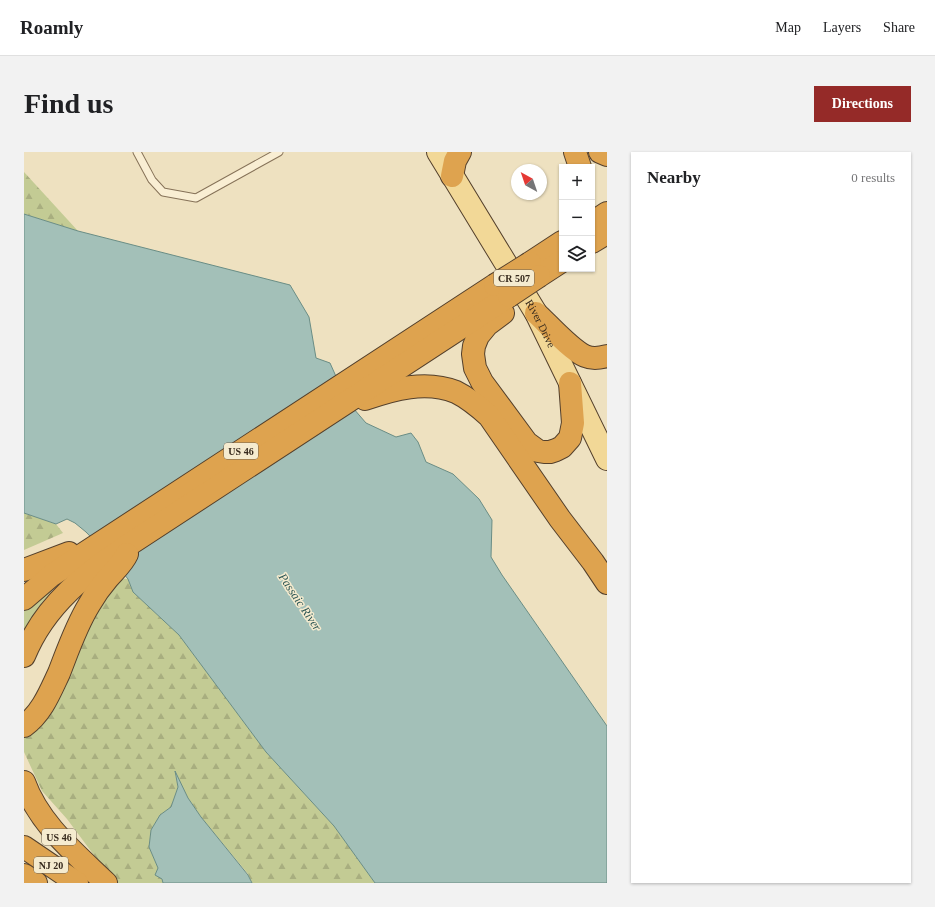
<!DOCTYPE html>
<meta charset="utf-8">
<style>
:root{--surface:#fff;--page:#f2f2f2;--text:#202124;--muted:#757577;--line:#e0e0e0;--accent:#952a28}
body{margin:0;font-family:"Times New Roman",serif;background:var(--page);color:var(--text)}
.controls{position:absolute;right:12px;top:12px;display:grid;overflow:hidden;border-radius:0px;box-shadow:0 1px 3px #0004}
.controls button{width:36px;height:36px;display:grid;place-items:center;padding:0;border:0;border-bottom:1px solid var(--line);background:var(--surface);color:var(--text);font:20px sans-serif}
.compass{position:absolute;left:487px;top:12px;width:36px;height:36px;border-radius:50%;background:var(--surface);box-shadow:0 1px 3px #0004;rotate:320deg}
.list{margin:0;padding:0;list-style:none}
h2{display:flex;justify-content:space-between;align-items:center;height:52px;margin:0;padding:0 16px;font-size:17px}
h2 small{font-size:13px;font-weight:400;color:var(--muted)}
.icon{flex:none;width:22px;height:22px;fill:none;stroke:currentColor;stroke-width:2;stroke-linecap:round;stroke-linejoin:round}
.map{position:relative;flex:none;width:583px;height:731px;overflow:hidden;border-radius:0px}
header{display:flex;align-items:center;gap:24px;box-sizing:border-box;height:56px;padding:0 20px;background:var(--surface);border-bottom:1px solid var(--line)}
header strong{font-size:19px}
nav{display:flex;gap:22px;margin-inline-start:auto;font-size:14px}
.intro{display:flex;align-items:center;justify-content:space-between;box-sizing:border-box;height:96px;padding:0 24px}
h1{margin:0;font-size:28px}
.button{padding:10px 18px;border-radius:0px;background:var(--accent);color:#fff;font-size:14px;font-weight:700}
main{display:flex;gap:24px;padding:0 24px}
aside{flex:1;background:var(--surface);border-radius:0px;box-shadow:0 1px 3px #0004}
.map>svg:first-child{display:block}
.grass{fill:#c3cb94}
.forest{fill:url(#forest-firs)}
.water{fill:#a3c0b8;stroke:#6a8d85}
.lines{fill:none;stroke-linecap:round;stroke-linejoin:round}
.service-casing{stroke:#867258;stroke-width:9}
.primary-casing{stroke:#54402c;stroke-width:24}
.motorway-casing{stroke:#54402c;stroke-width:24}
.service{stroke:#f9eed3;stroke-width:7}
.primary{stroke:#f2d897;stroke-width:22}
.motorway{stroke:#dea34f;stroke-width:22}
.motorway-bridge-casing{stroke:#54402c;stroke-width:24;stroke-linecap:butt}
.motorway-bridge{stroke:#dea34f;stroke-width:22}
.labels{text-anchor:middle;stroke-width:3;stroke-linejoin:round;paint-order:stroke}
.shield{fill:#f5ebcf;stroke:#6f6352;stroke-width:1}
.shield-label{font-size:10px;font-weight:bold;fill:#36291c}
.street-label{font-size:11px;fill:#36291c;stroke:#f5ebcf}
.water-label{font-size:12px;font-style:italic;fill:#2c5654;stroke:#f5ebcf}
</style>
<header>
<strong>Roamly</strong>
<nav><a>Map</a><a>Layers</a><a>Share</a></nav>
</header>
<div class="intro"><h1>Find us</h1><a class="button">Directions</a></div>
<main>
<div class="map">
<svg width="583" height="731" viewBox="0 0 583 731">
<defs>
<pattern id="forest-firs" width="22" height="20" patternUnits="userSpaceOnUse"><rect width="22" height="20" fill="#c3cb94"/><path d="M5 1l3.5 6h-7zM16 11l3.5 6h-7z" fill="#a8ae7f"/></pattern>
</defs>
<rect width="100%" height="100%" fill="#eee1c0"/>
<polygon class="grass" points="39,425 16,453 0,477 0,459 8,451"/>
<g class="forest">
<polygon points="0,20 54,79 0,62"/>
<polygon points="0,361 32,372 39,381 0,398"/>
<polygon points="93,426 104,427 109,440 155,483 242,600 310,674 351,731 228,731 224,722 177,665 164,646 151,621 154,635 147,655 136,663 127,678 125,695 134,716 139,731 93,731 87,726 43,667 18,639 0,600 0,582 67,468"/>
</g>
<g class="water">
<polygon points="0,62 54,79 266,133 285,165 292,206 306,211 323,249 342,271 372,285 387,281 394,290 402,310 429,322 455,347 468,368 467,405 478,423 583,574 583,731 351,731 310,674 242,600 155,483 109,440 104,427 87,406 62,380 51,371 43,367 32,372 0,361"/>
<polygon points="151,619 164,646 177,665 224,723 228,731 139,731 138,727 131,723 134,716 125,695 127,678 136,663 147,655 154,635"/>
</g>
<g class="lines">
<g class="service-casing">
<polyline id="service" points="113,0 128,28 139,40 172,46 255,0"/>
</g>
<g class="primary-casing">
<g id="primary">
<path id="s1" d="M414,0l98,161 71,146"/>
</g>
</g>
<g class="motorway-casing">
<g id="motorway">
<polyline points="551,0 556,15"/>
<polyline points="576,0 583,3"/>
<polyline points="428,24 431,9 436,0"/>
<polyline points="568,71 583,61"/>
<polyline points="568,90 583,81"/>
<polyline points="506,111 538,90"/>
<polyline points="515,124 538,109"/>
<polyline points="479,161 463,173 454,184 450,194 449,202 451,216 458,230 503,291 514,299 520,300 526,300 532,298 538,295 546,286 549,271 546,231"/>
<path d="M512,161c12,11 35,37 49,43 7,3 15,2 22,0"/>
<path d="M341,247c28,-10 61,-19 91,-7 12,6 23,15 33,24l71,103 33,43 14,21"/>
<polyline points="0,418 45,401"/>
<polyline points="0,447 28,423 61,401 471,133"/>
<path d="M0,504c21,-52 63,-84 109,-114l376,-246"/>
<path d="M0,574c18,-13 26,-34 35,-53 9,-23 17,-47 30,-68 5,-9 12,-19 19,-27 7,-8 15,-15 19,-24"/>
<path d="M0,630c15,42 51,71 82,101"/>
<polyline points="0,695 53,731"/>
<polyline points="0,723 12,731"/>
</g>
</g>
<use href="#service" class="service"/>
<use href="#primary" class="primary"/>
<use href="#motorway" class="motorway"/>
<g class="motorway-bridge-casing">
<g id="motorway-bridge">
<polyline points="471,133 506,111"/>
<polyline points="485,144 515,124"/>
</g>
</g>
<use href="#motorway-bridge" class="motorway-bridge"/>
</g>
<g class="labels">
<g class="shield">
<rect x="470" y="118" width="40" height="16" rx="3"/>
<rect x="200" y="291" width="34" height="16" rx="3"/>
<rect x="18" y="677" width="34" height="16" rx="3"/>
<rect x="10" y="705" width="34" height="16" rx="3"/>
</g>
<g class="shield-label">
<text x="490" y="130">CR 507</text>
<text x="217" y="303">US 46</text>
<text x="35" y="689">US 46</text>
<text x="27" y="717">NJ 20</text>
</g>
<g class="street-label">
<text dy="4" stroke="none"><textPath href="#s1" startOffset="200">River Drive</textPath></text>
</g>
<g class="water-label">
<text transform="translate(276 450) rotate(56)" y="4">Passaic River</text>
</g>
</g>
</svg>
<div class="controls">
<button>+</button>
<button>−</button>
<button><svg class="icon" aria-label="layers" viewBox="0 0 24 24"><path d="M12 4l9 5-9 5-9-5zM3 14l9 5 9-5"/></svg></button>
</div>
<svg class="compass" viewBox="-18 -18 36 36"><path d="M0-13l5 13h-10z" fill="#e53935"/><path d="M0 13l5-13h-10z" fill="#757577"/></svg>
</div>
<aside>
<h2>Nearby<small>0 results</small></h2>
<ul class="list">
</ul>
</aside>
</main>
